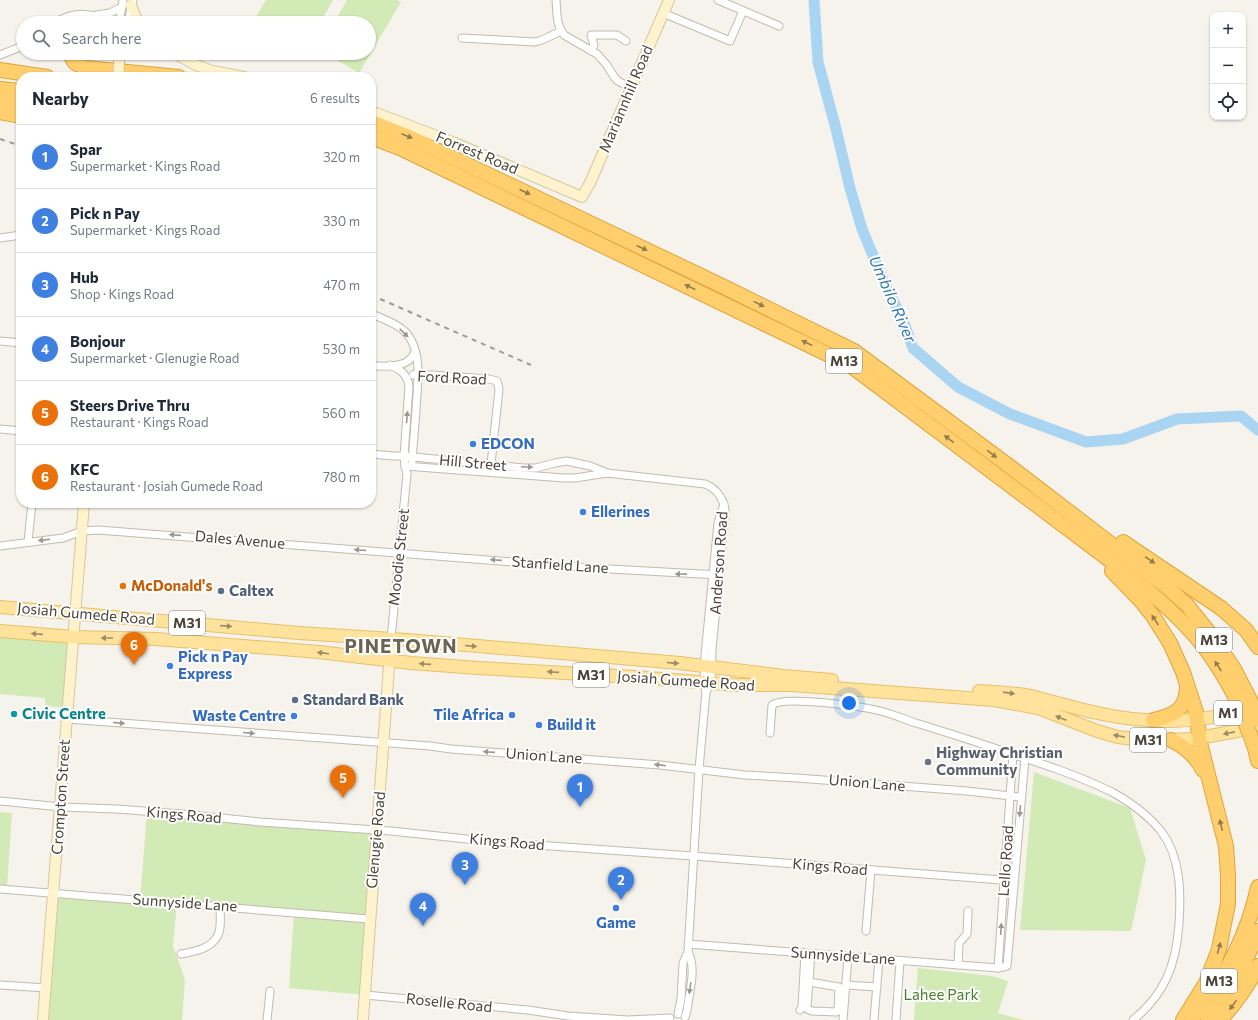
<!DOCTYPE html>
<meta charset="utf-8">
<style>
:root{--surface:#fff;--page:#f2f2f3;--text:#1f2937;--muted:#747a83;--line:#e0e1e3;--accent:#2563eb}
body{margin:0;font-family:Commissioner,sans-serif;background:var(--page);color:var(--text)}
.controls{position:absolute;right:12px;top:12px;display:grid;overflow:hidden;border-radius:8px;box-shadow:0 1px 3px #0004}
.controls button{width:36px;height:36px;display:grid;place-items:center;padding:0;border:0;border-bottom:1px solid var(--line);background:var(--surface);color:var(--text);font:20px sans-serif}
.you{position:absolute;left:849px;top:703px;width:14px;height:14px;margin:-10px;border:3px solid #fff;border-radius:50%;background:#1a73e8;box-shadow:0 0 0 6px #1a73e833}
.badge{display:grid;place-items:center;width:26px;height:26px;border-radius:50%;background:var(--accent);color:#fff;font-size:13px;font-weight:700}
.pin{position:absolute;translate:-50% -33px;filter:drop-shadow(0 1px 2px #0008)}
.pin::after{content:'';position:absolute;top:21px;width:14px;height:12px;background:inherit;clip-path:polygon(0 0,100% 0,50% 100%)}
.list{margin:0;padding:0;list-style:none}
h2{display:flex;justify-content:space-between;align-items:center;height:52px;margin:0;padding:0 16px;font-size:17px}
h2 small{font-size:13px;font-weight:400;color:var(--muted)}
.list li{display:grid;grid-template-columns:26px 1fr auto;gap:12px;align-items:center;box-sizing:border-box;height:64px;padding:0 16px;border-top:1px solid var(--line)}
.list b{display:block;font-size:15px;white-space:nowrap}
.list p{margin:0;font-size:13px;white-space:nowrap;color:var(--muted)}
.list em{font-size:13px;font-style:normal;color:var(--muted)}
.icon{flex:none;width:22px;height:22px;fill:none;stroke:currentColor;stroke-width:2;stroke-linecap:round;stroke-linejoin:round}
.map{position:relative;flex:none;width:1258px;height:1020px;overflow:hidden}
.search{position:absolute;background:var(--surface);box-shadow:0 1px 3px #0004;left:16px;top:16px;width:360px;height:44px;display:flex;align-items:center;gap:10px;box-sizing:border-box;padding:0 14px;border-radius:22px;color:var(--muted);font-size:15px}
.panel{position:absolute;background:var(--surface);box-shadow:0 1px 3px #0004;left:16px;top:72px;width:360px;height:436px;border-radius:16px}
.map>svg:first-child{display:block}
.green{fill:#d2eab5}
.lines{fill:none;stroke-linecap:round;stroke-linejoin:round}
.river{stroke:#a9d4f2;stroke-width:11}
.street-casing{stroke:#c2bbae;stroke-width:9}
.secondary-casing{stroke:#d6c79b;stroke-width:12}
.primary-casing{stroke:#e6c16a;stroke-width:14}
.highway-casing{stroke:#e0a43c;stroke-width:16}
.street{stroke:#fff;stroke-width:7}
.secondary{stroke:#fff3cd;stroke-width:10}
.primary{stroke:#ffe39c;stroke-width:12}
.highway{stroke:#ffcf6e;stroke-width:14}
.rail{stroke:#9a9a9a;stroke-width:2;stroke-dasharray:5 5;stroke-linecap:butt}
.secondary-bridge-casing{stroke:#d6c79b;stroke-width:12;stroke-linecap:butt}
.highway-bridge-casing{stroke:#e0a43c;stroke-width:16;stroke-linecap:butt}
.secondary-bridge{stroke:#fff3cd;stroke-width:10}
.highway-bridge{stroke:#ffcf6e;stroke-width:14}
.oneway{fill:#937c4e}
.oneway2{fill:#9c9892}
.oneway3{fill:#9c8c66}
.shop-dot{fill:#3f7fe0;stroke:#fff;stroke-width:1.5}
.food-dot{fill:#e8710a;stroke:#fff;stroke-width:1.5}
.service-dot{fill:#5c6f8a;stroke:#fff;stroke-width:1.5}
.culture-dot{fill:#0f9aa8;stroke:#fff;stroke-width:1.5}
.worship-dot{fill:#6b7280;stroke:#fff;stroke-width:1.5}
.labels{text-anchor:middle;stroke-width:4;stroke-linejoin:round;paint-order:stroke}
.shield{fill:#fff;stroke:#817c74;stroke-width:1}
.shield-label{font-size:14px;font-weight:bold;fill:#4b4439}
.street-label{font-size:15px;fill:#4b4439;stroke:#fff}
.shop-label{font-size:15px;font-weight:bold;fill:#366cbe;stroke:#fff;text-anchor:start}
.food-label{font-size:15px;font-weight:bold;fill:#c56008;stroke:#fff;text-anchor:start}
.service-label{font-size:15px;font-weight:bold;fill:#4e5e75;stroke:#fff;text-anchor:start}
.culture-label{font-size:15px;font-weight:bold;fill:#0d838f;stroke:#fff;text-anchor:start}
.worship-label{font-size:15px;font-weight:bold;fill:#5b616d;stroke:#fff;text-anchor:start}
.park-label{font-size:15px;fill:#4a7f2a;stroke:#fff}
.water-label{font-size:16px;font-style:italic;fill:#2e7ab2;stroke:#fff}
.district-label{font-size:19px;font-weight:bold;letter-spacing:1px;fill:#6e6250;stroke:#fff}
</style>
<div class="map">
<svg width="1258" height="1020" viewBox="0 0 1258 1020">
<rect width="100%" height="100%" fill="#f6f3ec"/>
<g class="green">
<polygon points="266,0 333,0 320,23 252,23"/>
<polygon points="347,0 397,0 401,2 359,73 325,53 369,53 369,23 334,23"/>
<polygon points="0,632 74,637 68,708 45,706 45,698 0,694"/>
<polygon points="1034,772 1130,808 1146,860 1131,931 1020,930"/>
<polygon points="0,812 12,813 7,887 0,886"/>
<polygon points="147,812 377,830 365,995 289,988 294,912 177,903 173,946 185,980 182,1020 43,1020 54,893 140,900"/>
<polygon points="918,968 992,976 1008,981 998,1013 1023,1020 914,1020"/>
</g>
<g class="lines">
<polyline class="river" points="814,0 818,62 836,129 850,188 862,229 887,289 902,318 913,348 958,387 1010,414 1086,442 1123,439 1177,419 1241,416 1258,430"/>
<g class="street-casing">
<g id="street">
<path d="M556,0c1,12 0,25 8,35l33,19 9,10 9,14 3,3 13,7"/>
<polyline points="718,0 779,26"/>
<polyline points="663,13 730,41 743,11"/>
<polyline points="96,15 110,13 122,7"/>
<path d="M55,23c20,-13 39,-10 60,0"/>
<polyline points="83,23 87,23"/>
<polyline points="119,23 123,0"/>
<polyline points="128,23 133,0"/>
<polyline points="462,38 535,42 542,40 561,31"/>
<polyline points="591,51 594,45 591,35 617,35 626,41"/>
<polyline points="0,55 23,46"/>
<polyline points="0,238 21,235"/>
<path d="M371,314c11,4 30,11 37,21 15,20 9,51 8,75 -1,17 -3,34 -4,52"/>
<polyline points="0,341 21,343"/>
<path d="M390,365c11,5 17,9 19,21l-5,70 1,10 2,8 -16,165"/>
<path d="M371,366c16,0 37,3 44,-14"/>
<polyline points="413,375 418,374 489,379 497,381 499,389 491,464"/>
<polyline points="0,429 21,431"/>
<polyline points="371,454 393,456 404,456 524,468 536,468 555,463 567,461 590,466 607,473"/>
<path d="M405,466l159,12h11l32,-5 98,11c13,5 21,18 20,32l-13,133 -1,34 -5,9"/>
<polyline points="28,542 32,503"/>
<polyline points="0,546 63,538 82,531 98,530 591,568 720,575"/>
<polyline points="67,719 430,746 451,749 660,765 745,775 797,778 967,791 1021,797"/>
<path d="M770,733l2,-28c12,-10 95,2 112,7 11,3 22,8 32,11 29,9 58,18 87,28 37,12 74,24 109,41 18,10 36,23 49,39 20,26 20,62 18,93 -3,41 -14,70 -46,96"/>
<polyline points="0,801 61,807 117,809 182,814 260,822 391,831 495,842 693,856 1014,881"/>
<polyline points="0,889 369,919"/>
<polyline points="866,931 871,870"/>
<polyline points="688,944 998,968 1007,966 1025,758"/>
<path d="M181,954c12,-2 29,-5 36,-17 5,-8 3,-22 3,-31"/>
<polyline points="958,965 959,943 967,934 968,911"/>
<polyline points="998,968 1013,754"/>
<polyline points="809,982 839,987 838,1010 837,1012 812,1011 807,1009 807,1007 811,954"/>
<polyline points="0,985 46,988"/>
<polyline points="846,985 877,987"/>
<polyline points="365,995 528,1010 568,1016 628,1020 670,1018"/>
<polyline points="800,1010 802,1007 805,953"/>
<polyline points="678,1014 681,999 683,963 688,952 699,769 706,692 704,683 705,655 718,523 724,504"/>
<path d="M685,1017l2,-6c2,-19 10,-42 1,-59"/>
<polyline points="267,1020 270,991"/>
<polyline points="843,1020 848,957"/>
<polyline points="874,1020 879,959"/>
<polyline points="896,1020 900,961"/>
</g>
</g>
<g class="secondary-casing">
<g id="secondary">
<polyline points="131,5 138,23"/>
<polyline points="174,53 196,65 212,71 244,77"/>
<polyline points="119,66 119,53"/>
<polyline points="371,111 455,143 582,197 590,183 669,0"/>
<polyline points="43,1020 84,503"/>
<polyline points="363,1020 391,639"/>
</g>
</g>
<g class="primary-casing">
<g id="primary">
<polyline points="0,607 299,633 407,640 680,663 783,676 832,680"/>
<polyline points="0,631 74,637 156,639 319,652 411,663 478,668 635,677 737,685 792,685 994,700 1038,708 1097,731 1118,737 1134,739 1171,740 1193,739 1237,731 1256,725"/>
<path d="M979,691c18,1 35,2 52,5 23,6 47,13 71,18 47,10 101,10 147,-6"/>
</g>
</g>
<g class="highway-casing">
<g id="highway">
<polyline points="69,53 75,63 86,68 179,77"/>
<polyline points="0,70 47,77"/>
<polyline points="0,89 21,91"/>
<polyline points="0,102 21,102"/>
<polyline points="0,112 21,116"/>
<polyline points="371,122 409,137 718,284 854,351 1013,469 1111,544 1168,588 1187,605 1211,635 1234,669 1250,700"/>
<path d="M371,137l29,11 450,217 253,190c30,23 60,46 86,74 20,21 35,46 48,71"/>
<polyline points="1123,542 1221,608 1246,630 1258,647"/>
<polyline points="1112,571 1141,601 1153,616 1170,643 1183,672 1196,712 1200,743 1226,846 1228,875 1228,904 1219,949 1206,983 1183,1020"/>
<path d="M1153,720c19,-4 33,-9 34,-32"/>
<path d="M1171,740c15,7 25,16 32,30"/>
<polyline points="1255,748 1258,761"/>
<path d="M1196,1014c30,-38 52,-80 62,-127"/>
<path d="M1208,1020c22,-26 38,-58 50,-89"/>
<path d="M1220,1020c15,-16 28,-35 38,-54"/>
</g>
</g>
<use href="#street" class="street"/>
<use href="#secondary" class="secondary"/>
<use href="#primary" class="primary"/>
<use href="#highway" class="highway"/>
<g class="rail">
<polyline points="0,139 21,146"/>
<polyline points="371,295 531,365"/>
</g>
<g class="secondary-bridge-casing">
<polyline id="secondary-bridge" points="118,77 119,66"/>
</g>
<g class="highway-bridge-casing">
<g id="highway-bridge">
<polyline points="1237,700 1255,748"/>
<polyline points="1250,700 1258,720"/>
</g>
</g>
<use href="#secondary-bridge" class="secondary-bridge"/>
<use href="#highway-bridge" class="highway-bridge"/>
</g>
<defs><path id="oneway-solid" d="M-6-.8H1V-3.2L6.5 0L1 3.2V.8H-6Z"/></defs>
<g class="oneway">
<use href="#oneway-solid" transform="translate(407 136) rotate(23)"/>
<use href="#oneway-solid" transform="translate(525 192) rotate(25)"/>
<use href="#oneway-solid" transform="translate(642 248) rotate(25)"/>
<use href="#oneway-solid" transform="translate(690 287) rotate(-154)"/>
<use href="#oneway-solid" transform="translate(759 304) rotate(26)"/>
<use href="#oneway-solid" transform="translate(807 343) rotate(-154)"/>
<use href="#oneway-solid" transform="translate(949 439) rotate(-143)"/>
<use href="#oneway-solid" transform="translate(992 454) rotate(37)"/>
<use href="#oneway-solid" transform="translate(1150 560) rotate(34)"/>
<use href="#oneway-solid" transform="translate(1155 620) rotate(-124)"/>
<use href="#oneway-solid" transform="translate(1218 666) rotate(-123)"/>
<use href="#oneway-solid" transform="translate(1221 825) rotate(-103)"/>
<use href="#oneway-solid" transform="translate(1219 948) rotate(-74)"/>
<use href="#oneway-solid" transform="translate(1233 1005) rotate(126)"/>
</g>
<g class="oneway2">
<use href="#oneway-solid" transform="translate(404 333) rotate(44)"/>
<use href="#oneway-solid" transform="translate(407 417) rotate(-86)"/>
<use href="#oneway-solid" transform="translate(527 467) rotate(3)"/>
<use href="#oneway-solid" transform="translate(175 535) rotate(-176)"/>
<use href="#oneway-solid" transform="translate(44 540) rotate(173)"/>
<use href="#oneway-solid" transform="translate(360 550) rotate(-176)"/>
<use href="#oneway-solid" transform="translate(496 560) rotate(-176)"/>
<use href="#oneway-solid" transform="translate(681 574) rotate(-179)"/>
<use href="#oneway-solid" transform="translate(119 723) rotate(5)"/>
<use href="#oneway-solid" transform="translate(249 733) rotate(5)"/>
<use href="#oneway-solid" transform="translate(489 752) rotate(-176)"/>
<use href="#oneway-solid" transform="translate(660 765) rotate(-173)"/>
<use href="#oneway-solid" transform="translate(1020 811) rotate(95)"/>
<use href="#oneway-solid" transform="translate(1001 929) rotate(-86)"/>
<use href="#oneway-solid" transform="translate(690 988) rotate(98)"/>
</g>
<g class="oneway3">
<use href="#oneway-solid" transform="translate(226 626) rotate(5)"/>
<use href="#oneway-solid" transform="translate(37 634) rotate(-176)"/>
<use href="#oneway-solid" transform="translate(107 638) rotate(-180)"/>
<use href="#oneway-solid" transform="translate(471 646) rotate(5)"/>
<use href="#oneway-solid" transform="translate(323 653) rotate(-173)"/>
<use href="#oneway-solid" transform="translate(673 663) rotate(5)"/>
<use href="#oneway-solid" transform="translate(425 664) rotate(-176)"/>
<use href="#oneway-solid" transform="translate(553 672) rotate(-176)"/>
<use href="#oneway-solid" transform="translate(1009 693) rotate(8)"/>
<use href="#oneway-solid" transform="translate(1061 718) rotate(-159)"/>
<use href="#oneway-solid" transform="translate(1229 733) rotate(169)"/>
<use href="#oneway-solid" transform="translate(1119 736) rotate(-169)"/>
</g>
<g class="shop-dot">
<circle cx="473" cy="444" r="4"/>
<circle cx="583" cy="512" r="4"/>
<circle cx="170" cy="666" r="4"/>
<circle cx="512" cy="715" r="4"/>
<circle cx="294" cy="716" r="4"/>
<circle cx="539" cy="725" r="4"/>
<circle cx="616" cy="908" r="4"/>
</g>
<circle class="food-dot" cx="123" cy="586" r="4"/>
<g class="service-dot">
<circle cx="221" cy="591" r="4"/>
<circle cx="295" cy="700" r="4"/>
</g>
<circle class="culture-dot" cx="14" cy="714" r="4"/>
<circle class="worship-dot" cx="928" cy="762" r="4"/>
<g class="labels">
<g class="shield">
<rect x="826" y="349" width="36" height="24" rx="3"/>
<rect x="169" y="611" width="36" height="24" rx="3"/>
<rect x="1196" y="628" width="36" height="24" rx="3"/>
<rect x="573" y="663" width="36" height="24" rx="3"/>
<rect x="1214" y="701" width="28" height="24" rx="3"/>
<rect x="1130" y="728" width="36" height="24" rx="3"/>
<rect x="1201" y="969" width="36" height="24" rx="3"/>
</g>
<g class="shield-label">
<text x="844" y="366">M13</text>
<text x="187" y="628">M31</text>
<text x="1214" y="645">M13</text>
<text x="591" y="680">M31</text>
<text x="1228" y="718">M1</text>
<text x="1148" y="745">M31</text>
<text x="1219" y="986">M13</text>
</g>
<g class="street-label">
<text transform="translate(626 99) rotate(-67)" y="5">Mariannhill Road</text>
<text transform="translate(477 153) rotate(23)" y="5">Forrest Road</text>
<text transform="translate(452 378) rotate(3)" y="5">Ford Road</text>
<text transform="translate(473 463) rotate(5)" y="5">Hill Street</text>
<text transform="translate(240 540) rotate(5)" y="5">Dales Avenue</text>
<text transform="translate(399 557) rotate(-84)" y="5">Moodie Street</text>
<text transform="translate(719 563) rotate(-86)" y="5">Anderson Road</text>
<text transform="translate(560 565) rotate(4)" y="5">Stanfield Lane</text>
<text transform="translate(86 614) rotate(5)" y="5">Josiah Gumede Road</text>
<text transform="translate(686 681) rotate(4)" y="5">Josiah Gumede Road</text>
<text transform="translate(544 756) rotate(4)" y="5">Union Lane</text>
<text transform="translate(867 783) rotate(5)" y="5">Union Lane</text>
<text transform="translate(61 797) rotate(-86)" y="5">Crompton Street</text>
<text transform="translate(184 815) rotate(5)" y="5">Kings Road</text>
<text transform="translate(376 840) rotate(-85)" y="5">Glenugie Road</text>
<text transform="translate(507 842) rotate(5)" y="5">Kings Road</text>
<text transform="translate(1006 861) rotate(-86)" y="5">Lello Road</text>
<text transform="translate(830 867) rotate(5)" y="5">Kings Road</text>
<text transform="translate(185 903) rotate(4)" y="5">Sunnyside Lane</text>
<text transform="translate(843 956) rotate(4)" y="5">Sunnyside Lane</text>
<text transform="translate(449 1003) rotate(6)" y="5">Roselle Road</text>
</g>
<g class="shop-label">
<text x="481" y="449">EDCON</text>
<text x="591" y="517">Ellerines</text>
<text x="178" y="662">Pick n Pay<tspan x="178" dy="17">Express</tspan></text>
<text x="504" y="720" text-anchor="end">Tile Africa</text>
<text x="286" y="721" text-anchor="end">Waste Centre</text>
<text x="547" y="730">Build it</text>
<text x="616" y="928" text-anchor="middle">Game</text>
</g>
<g class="food-label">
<text x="131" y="591">McDonald's</text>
</g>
<g class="service-label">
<text x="229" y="596">Caltex</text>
<text x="303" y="705">Standard Bank</text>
</g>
<g class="culture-label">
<text x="22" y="719">Civic Centre</text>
</g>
<g class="worship-label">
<text x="936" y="758">Highway Christian<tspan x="936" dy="17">Community</tspan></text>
</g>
<g class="park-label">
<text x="941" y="1000">Lahee Park</text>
</g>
<g class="water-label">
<text transform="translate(893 299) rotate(66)" y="6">Umbilo River</text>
</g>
<g class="district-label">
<text x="401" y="653">PINETOWN</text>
</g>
</g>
</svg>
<div class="controls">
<button>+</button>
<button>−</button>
<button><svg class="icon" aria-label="locate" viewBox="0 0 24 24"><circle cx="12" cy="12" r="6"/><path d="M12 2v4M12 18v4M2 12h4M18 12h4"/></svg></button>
</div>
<div class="you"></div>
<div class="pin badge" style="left:580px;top:807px;background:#3f7fe0">1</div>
<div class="pin badge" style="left:621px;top:900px;background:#3f7fe0">2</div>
<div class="pin badge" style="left:465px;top:885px;background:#3f7fe0">3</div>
<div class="pin badge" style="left:423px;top:926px;background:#3f7fe0">4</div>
<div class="pin badge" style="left:343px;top:798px;background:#e8710a">5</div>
<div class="pin badge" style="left:134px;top:665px;background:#e8710a">6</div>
<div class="search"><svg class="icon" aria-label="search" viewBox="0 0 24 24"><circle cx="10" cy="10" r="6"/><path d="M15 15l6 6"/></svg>Search here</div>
<section class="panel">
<h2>Nearby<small>6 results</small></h2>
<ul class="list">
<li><span class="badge" style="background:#3f7fe0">1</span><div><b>Spar</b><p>Supermarket · Kings Road</p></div><em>320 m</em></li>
<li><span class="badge" style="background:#3f7fe0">2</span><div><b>Pick n Pay</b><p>Supermarket · Kings Road</p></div><em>330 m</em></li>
<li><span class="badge" style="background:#3f7fe0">3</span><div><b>Hub</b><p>Shop · Kings Road</p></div><em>470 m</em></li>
<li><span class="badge" style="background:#3f7fe0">4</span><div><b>Bonjour</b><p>Supermarket · Glenugie Road</p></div><em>530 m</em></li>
<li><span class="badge" style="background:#e8710a">5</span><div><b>Steers Drive Thru</b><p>Restaurant · Kings Road</p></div><em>560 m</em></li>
<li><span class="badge" style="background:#e8710a">6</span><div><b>KFC</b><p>Restaurant · Josiah Gumede Road</p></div><em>780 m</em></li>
</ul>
</section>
</div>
